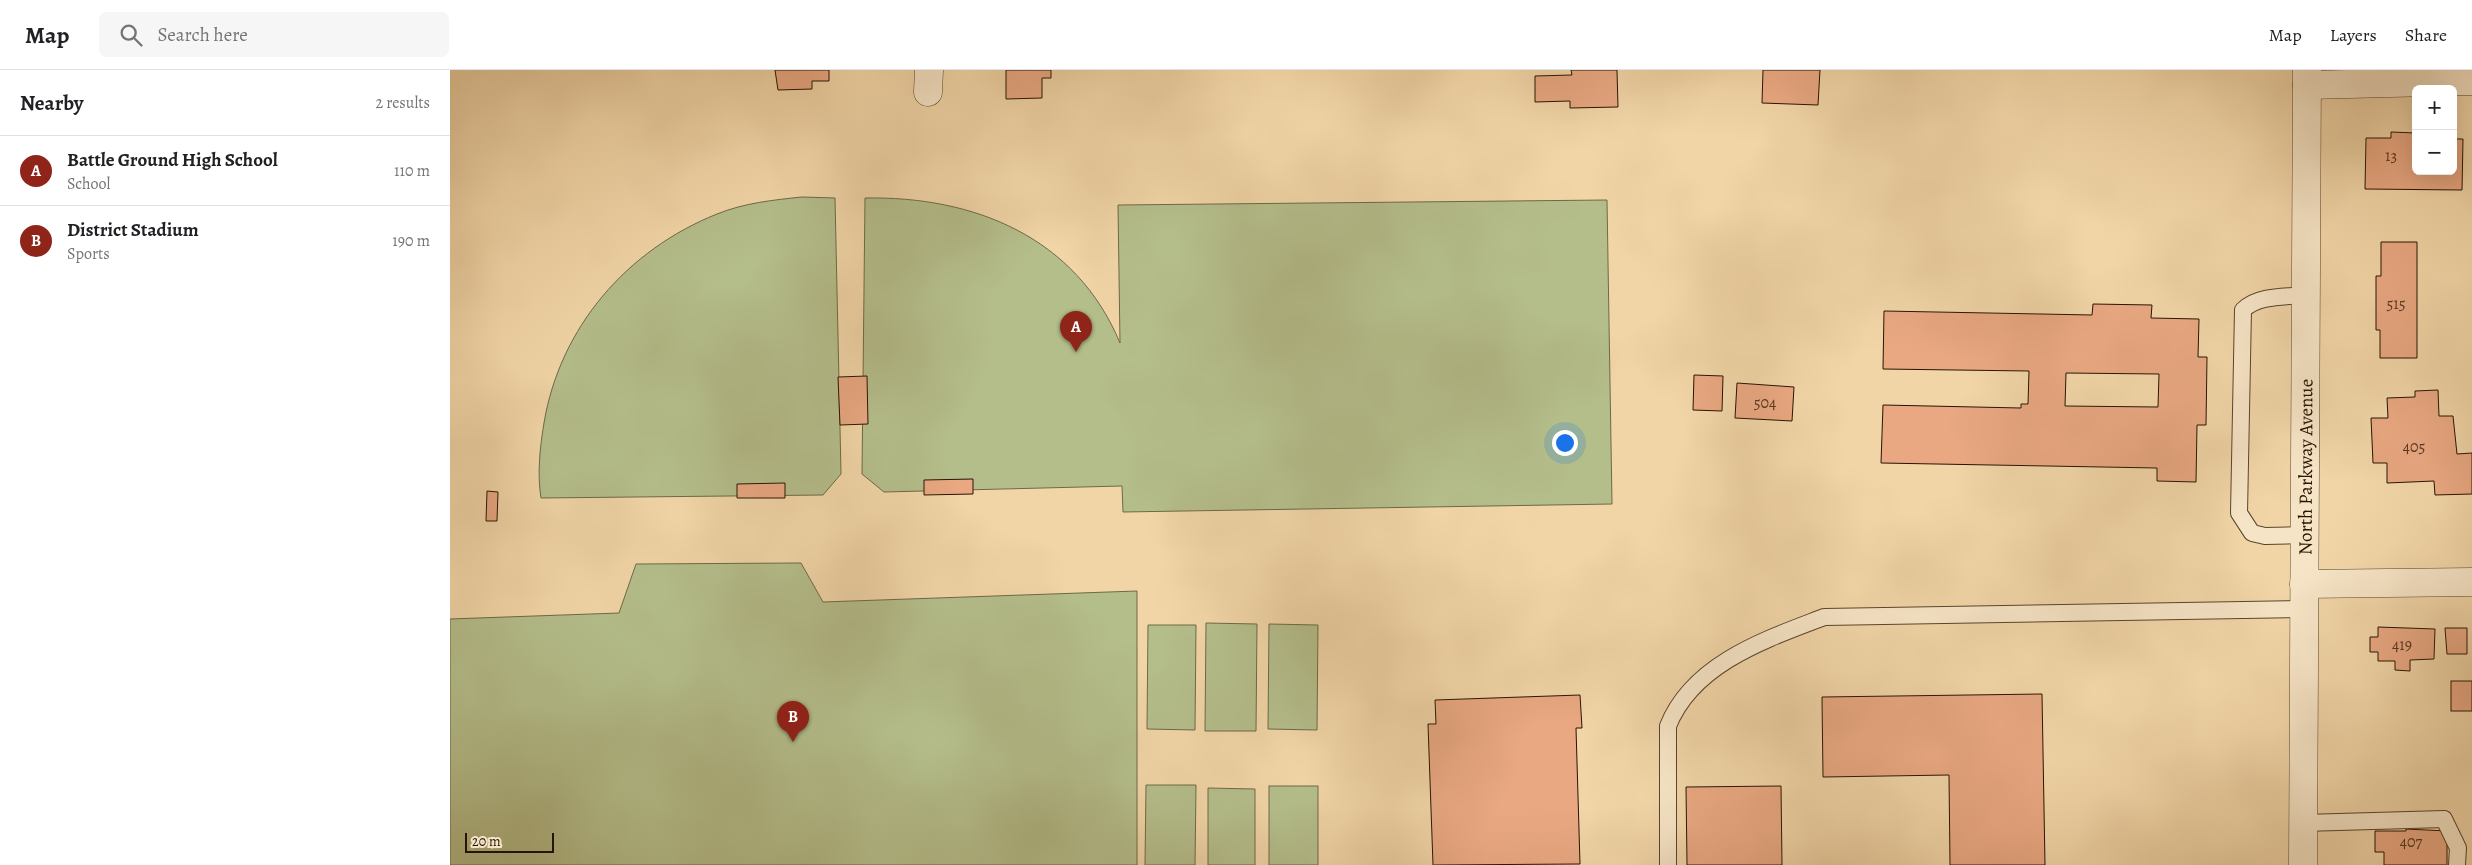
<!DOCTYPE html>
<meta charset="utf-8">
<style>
:root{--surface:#fff;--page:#f6f6f6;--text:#202124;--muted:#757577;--line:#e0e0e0;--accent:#8f2418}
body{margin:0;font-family:Alegreya,serif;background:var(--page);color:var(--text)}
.controls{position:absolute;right:15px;top:15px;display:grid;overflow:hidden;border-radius:8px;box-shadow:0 5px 20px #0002}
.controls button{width:45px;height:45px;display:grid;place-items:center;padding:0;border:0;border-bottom:1px solid var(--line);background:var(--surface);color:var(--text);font:25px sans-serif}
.scale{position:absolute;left:15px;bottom:12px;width:89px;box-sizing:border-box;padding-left:5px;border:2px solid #281402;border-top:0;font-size:14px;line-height:18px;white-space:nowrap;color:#281402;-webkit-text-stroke:4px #f6e4c6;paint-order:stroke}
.you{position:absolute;left:1114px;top:372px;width:18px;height:18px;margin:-12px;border:4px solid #fff;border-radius:50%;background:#1a73e8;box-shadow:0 0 0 8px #1a73e833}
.badge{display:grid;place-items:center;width:32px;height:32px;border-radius:50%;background:var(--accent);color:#fff;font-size:16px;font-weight:700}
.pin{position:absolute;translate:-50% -41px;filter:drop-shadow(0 1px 2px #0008)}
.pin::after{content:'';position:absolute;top:26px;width:18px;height:15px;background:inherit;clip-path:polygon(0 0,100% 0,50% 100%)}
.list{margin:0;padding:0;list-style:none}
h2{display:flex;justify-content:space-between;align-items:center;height:65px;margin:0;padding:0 20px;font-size:21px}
h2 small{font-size:16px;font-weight:400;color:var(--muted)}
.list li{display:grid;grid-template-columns:32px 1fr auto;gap:15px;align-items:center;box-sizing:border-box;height:70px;padding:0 20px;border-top:1px solid var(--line)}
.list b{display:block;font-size:19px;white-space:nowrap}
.list p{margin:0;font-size:16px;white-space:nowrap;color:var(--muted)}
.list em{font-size:16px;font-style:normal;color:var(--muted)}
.icon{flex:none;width:28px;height:28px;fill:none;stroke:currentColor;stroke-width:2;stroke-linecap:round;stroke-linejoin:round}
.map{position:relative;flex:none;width:2022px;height:795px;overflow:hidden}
header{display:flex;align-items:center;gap:30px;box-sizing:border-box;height:70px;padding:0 25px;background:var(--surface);border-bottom:1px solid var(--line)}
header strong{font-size:24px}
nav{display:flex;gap:28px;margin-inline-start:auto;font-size:18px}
.search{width:350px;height:45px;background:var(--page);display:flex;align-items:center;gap:12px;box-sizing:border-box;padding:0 18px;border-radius:8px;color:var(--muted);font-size:19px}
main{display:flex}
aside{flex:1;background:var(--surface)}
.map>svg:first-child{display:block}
.green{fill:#b4be8b;stroke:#6e6946}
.building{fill:#e9a882;stroke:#281402;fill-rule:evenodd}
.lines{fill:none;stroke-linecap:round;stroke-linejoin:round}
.service-casing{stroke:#5a442b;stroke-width:18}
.minor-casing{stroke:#5a442b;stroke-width:29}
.tertiary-casing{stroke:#5a442b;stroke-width:29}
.service{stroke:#f6e4c6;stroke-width:16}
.minor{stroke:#f6e4c6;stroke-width:28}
.tertiary{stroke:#f6e4c6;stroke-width:28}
.labels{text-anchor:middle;stroke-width:4;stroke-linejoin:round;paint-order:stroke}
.number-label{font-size:16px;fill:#583922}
.street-label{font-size:19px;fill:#281402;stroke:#f6e4c6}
</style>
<header>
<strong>Map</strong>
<div class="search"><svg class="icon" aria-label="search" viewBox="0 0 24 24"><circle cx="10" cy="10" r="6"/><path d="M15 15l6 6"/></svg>Search here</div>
<nav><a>Map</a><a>Layers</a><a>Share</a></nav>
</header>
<main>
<aside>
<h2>Nearby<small>2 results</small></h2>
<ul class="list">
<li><span class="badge">A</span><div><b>Battle Ground High School</b><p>School</p></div><em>110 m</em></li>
<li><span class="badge">B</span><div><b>District Stadium</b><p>Sports</p></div><em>190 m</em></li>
</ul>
</aside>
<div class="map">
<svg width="2022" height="795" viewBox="0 0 2022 795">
<rect width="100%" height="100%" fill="#f1d5a7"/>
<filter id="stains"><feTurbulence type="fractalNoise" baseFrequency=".004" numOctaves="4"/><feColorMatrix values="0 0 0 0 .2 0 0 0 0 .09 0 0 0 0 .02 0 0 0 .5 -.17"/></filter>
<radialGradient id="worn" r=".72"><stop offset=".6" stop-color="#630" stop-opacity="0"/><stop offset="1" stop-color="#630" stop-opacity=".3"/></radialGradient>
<g class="green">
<path d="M352,127l33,1 6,276 -18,21 -282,3c-4,-24 -1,-51 3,-75 16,-96 83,-173 173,-209 27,-11 56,-14 85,-17z"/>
<path d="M415,128c109,-2 211,39 255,145l-2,-138 489,-5 5,304 -489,8 -1,-26 -238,6 -22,-18z"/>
<polygon points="351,493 373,532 687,521 687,795 0,795 0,549 169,543 186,494"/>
<polygon points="756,553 807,554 806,661 755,661"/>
<polygon points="819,554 868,555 867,660 818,659"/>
<polygon points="698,555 746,555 745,660 697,659"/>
<polygon points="696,715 746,715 745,795 695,795"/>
<rect x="819" y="716" width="49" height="79"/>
<polygon points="758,718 805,719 805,795 758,795"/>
</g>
<g class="building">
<polygon points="325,0 379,0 379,11 362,11 362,19 328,20"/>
<polygon points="556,0 601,0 601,8 592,8 592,28 556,29"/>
<polygon points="1121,0 1167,0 1168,37 1120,38 1120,31 1085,32 1085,6 1122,5"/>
<polygon points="1313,0 1370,0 1368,35 1312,33"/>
<polygon points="1941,62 1966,63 1966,101 2003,101 2003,69 2013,69 2012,120 1915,119 1916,68 1941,68"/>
<polygon points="1931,172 1967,172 1967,288 1930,288 1930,260 1926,260 1926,206 1931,206"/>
<path d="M1643,234l59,1 -1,13 48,1 -1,38h9l-1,68h-9l-1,57 -39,-1v-13l-276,-5 2,-58 138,3v-4h7l1,-33 -146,-2 1,-58 208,4zM1616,303l93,1 -1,33 -93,-1z"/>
<polygon points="1244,305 1273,306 1272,341 1243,340"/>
<polygon points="417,306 418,354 390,355 388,307"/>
<polygon points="1287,313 1344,317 1342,351 1285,348"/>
<polygon points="1988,320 1989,346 2003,346 2007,384 2022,383 2022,424 1985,425 1984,411 1937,413 1937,393 1923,393 1921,348 1938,348 1937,328 1965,327 1965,321"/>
<polygon points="523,409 523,424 474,425 474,410"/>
<polygon points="335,413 335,428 287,428 287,414"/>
<polygon points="37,421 48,422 47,451 36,451"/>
<polygon points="1928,557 1985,559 1984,589 1960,590 1960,601 1945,600 1945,591 1928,591 1928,582 1920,582 1920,567 1928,567"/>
<polygon points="1995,558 2017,558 2017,584 1997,584"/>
<rect x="2001" y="611" width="21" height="30"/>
<polygon points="1592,624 1595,795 1500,795 1499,705 1373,707 1372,627"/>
<polygon points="1130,625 1132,658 1126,658 1130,794 983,795 978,654 986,654 985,630"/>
<polygon points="1331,716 1332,795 1237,795 1236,717"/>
<polygon points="1956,759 1997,761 1997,795 1934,795 1934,782 1925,782 1925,761 1956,761"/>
</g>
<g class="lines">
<g class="service-casing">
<g id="service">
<path d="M1854,465l-39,1 -13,-3 -13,-20 4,-203c15,-15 42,-13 63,-15"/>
<polyline points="1853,753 1994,749 2008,778 2007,795"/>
<path d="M1218,795v-139c25,-63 99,-87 156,-109l480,-8"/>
</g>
</g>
<g class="minor-casing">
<g id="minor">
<polyline points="1857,15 2022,11"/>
<polyline points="478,22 479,0"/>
<polyline points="1854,514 2022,512"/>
</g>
</g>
<g class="tertiary-casing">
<g id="tertiary">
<path id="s1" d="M1853,795l4,-795"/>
</g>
</g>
<use href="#service" class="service"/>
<use href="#minor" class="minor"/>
<use href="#tertiary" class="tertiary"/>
</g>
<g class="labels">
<g class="number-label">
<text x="1941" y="91">13</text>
<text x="1946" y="239">515</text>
<text x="1315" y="338">504</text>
<text x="1964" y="382">405</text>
<text x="1952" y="580">419</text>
<text x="1961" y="777">407</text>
</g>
<g class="street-label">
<text dy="7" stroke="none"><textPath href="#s1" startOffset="398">North Parkway Avenue</textPath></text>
</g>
</g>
<rect width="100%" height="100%" filter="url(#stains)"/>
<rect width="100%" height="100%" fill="url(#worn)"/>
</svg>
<div class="controls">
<button>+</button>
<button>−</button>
</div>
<div class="scale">20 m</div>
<div class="you"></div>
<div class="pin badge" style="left:626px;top:282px">A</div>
<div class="pin badge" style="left:343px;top:672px">B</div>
</div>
</main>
